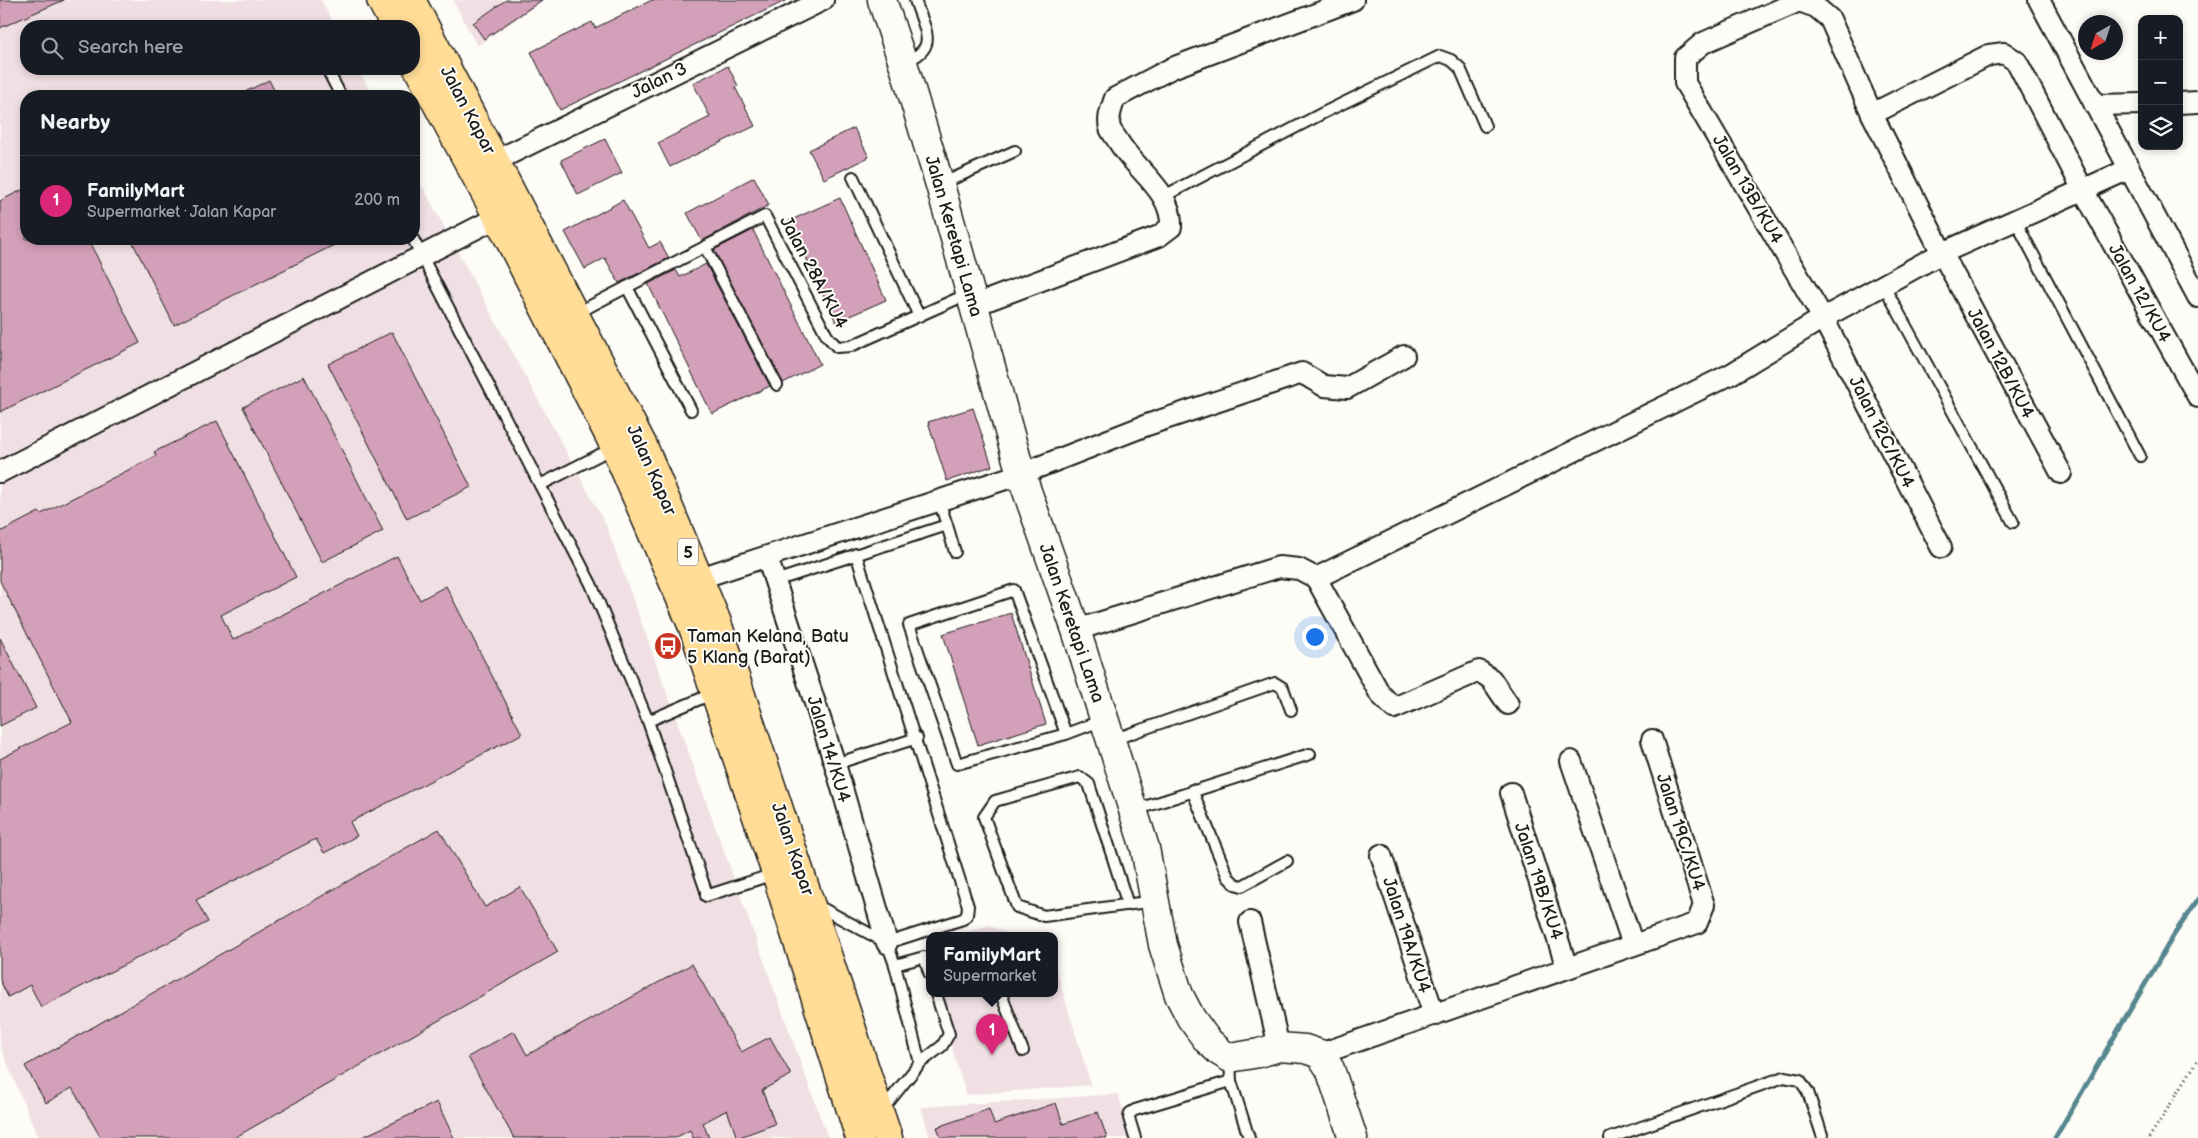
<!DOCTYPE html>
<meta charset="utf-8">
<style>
:root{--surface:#171b24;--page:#242831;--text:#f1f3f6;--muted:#9ea1a6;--line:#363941;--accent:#db2777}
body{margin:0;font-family:"Balsamiq Sans",sans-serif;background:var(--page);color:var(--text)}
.controls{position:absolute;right:15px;top:15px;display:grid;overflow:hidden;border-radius:10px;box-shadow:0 2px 8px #0003}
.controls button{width:45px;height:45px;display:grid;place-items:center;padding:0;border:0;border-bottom:1px solid var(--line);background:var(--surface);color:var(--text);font:25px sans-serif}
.compass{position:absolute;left:2078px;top:15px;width:45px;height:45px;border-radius:50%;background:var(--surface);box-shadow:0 2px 8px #0003;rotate:219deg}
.you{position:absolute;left:1314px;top:636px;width:18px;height:18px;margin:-12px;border:4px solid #fff;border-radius:50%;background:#1a73e8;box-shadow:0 0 0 8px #1a73e833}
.badge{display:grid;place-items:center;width:32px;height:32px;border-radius:50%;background:var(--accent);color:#fff;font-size:16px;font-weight:700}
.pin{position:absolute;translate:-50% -41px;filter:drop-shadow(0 1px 2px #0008)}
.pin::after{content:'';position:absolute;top:26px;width:18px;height:15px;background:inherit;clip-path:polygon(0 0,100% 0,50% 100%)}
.popup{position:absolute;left:926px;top:932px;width:132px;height:65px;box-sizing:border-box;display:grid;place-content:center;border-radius:10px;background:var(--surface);filter:drop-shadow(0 1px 4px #0005);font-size:16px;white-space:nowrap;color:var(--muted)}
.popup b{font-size:19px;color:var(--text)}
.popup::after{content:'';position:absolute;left:50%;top:100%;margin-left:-10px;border:10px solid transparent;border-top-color:var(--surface)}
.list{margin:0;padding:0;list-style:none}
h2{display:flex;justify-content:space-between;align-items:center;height:65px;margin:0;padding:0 20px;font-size:21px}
h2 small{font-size:16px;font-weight:400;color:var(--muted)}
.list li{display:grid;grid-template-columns:32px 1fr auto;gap:15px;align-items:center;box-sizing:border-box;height:90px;padding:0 20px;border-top:1px solid var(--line)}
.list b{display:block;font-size:19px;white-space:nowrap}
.list p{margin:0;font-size:16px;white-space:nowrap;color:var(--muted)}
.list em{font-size:16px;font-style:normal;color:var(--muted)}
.icon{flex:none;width:28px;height:28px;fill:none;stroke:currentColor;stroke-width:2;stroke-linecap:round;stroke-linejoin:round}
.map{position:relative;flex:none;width:2198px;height:1138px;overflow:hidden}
.search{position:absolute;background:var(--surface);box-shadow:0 2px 8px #0003;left:20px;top:20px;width:400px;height:55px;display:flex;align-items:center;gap:12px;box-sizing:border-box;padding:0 18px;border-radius:20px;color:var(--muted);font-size:19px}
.panel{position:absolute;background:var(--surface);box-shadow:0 2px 8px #0003;left:20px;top:90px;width:400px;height:155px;border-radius:20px}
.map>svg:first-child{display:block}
.built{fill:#f0e0e4}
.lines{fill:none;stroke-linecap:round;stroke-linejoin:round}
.stream{stroke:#57878f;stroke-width:5}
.building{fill:#d3a0b9;stroke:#1c1c1c}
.lane-casing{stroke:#1c1c1c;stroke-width:14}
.street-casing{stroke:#1c1c1c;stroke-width:24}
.secondary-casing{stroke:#1c1c1c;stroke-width:31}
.highway-casing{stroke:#1c1c1c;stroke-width:31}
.path{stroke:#1c1c1c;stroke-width:3;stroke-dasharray:1 4;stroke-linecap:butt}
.lane{stroke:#fdfcf7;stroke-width:10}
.street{stroke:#fdfcf7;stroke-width:20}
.secondary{stroke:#fdfcf7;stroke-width:28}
.highway{stroke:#ffdd96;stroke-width:28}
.labels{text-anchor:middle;stroke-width:4;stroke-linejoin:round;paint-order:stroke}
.shield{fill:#fdfcf7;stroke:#605f5e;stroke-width:1}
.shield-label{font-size:16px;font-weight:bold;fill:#1c1c1c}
.street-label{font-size:18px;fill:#1c1c1c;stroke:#fdfcf7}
.poi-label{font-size:18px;fill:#1c1c1c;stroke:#fdfcf7;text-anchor:start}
</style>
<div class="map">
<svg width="2198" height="1138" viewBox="0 0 2198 1138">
<rect width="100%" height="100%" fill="#fdfcf7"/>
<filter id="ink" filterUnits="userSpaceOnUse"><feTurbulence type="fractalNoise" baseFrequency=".02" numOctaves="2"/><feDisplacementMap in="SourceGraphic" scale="10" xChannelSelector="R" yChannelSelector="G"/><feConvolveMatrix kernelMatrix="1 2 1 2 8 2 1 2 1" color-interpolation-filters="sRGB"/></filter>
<g filter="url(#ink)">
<g class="built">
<polygon points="0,0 321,0 335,26 26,26 26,69 358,69 373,96 26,96 26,239 414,239 414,171 606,525 828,1138 38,1138 0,1046"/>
<polygon points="453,0 544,0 477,46"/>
<polygon points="989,925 1013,936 954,936"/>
<polygon points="1055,966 1091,1085 966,1095 936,994 1054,994"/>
<polygon points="1118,1094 1132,1138 930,1138 921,1107"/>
</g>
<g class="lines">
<polyline class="stream" points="2055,1138 2175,933 2198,899"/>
</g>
<g class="building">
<polygon points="0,0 64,0 0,28"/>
<polygon points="506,0 542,0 484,39 473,23"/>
<polygon points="652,0 787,0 560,110 531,52 592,22 595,28"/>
<polygon points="728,66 738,86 735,87 755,126 670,167 658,143 710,117 693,83"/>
<polygon points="269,80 277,96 237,96"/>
<polygon points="854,128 869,157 824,179 809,150"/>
<polygon points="605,139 622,173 578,195 561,160"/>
<polygon points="754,177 769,205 702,241 687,213"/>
<polygon points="26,188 26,239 88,239 140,343 0,412 0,201"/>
<polygon points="840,198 886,300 836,322 789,221"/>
<polygon points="623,200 649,248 660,242 669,258 619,283 605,258 585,269 565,232"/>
<polygon points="753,230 820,364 783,383 714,250"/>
<polygon points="131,239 346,239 174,325"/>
<polygon points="706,264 770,386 712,414 648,284 676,270 680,277"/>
<polygon points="392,332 471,487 407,519 328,364"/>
<polygon points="304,376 383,531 322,562 243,407"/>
<polygon points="973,408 992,466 947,481 928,422"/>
<polygon points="217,421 296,577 221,615 233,640 397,556 420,600 446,586 522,734 350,822 357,836 324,853 316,839 196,900 208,922 67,994 41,1007 30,985 8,997 0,980 0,759 72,722 0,581 0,532 39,512 41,514 156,456 154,452"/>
<polygon points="1011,613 1046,724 978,745 943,634"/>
<polygon points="0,638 36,708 0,726"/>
<polygon points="439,829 485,907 520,887 558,952 234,1138 101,1138 72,1088 46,1103 25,1066"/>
<polygon points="692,964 741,1052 770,1037 791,1075 762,1090 775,1124 737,1138 727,1110 703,1123 709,1138 693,1138 690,1130 675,1138 514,1138 468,1057 514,1031 527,1055"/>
<polygon points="437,1102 454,1138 360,1138 399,1120"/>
<polygon points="1056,1103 1063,1124 1098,1112 1107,1138 941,1138 937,1127 989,1109 994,1124"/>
</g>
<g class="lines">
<g class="lane-casing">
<g id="lane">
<path d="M904,62c37,-14 20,-33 11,-62"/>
<polyline points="327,69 341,96"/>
<polyline points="853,177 919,316"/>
<polyline points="941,184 1015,151"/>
<polyline points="1164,196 1323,113 1440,56 1451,60 1460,68 1485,126"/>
<polyline points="2015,220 2140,456"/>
<polyline points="413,239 591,584 648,721 706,891 706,896 774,874"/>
<polyline points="705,247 777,385"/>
<polyline points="1883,284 2013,522"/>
<polyline points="627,287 765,216 827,336 837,347 851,346 970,293"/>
<polyline points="575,314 627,287 691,410"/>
<polyline points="540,485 615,447"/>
<polyline points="947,525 955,552"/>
<polyline points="856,554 968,906 967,915 963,919 887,943"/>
<polyline points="775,581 947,525 939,501"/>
<polyline points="648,721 714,693"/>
<polyline points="1066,734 1014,590 909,625 957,764 1066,734 1103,720"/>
<polyline points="1112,740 1275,683 1283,688 1291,710"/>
<polyline points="835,764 917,738"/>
<polyline points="1192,790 1228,877 1235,884 1242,886 1287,861"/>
<polyline points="1135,810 1310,754"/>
<polyline points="816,905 887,943 895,965 920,1063"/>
<polyline points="1128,905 1089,784 1080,777 995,801 984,817 1017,907 1044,916 1154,901"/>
<polyline points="895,965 924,957 930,975"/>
<polyline points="1001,994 1023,1051"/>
<polyline points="1230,1059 1231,1081 1249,1138"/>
<polyline points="882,1110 920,1063 942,1046 949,1034 936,994"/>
<polyline points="1135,1138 1129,1118 1130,1113 1135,1110 1231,1081"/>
<polyline points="1610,1138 1784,1077 1800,1080 1808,1092 1823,1138"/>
</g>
</g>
<g class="street-casing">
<g id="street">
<polyline points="2039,0 2198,297"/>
<polyline points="2179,103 2198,102"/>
<polyline points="2095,105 2142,104"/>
<polyline points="1872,114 1989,55 2004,53 2017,62 2082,188 2198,397"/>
<polyline points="495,161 823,0"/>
<path d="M975,305l184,-69 12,-9c2,-36 -36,-57 -53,-86 -2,-4 -7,-9 -8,-13 -3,-10 2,-21 5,-30l57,-30 181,-68"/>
<polyline points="0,472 498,217"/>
<polyline points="1941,547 1823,318 1685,83 1685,58 1703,43 1799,1 1816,7 1830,19 1872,114 1942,253 2061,473"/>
<polyline points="767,557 835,764 887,943"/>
<polyline points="700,578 1021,474 1147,425 1302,373 1324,386 1347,388 1404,356"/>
<polyline points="1316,578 1380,694 1394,708 1479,671 1491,679 1508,704"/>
<polyline points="1076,630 1279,567 1299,569 1316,578 1731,374 1823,318 1942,253 2129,169"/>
<polyline points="1571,761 1633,945"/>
<polyline points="1511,793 1567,968"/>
<polyline points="1381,855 1434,1015"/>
<polyline points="1250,922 1279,1047"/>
<polyline points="1320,1054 1697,923 1704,905 1652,740"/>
</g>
</g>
<g class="secondary-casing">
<polyline id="secondary" points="882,0 903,63 940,185 1021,474 1076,630 1145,848 1163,945 1179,995 1191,1018 1207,1040 1220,1052 1230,1058 1259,1053 1279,1047 1305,1049 1320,1054 1330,1069 1353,1138"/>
</g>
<g class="highway-casing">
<g id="highway">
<polyline points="381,0 395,26"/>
<polyline points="411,0 643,446 716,620 888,1138"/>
<polyline points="414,61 498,217 615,447 693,627 776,873 860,1138"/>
</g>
</g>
<polyline class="path" points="2149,1138 2198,1060"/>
<use href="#lane" class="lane"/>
<use href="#street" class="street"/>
<use href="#secondary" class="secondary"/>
<use href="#highway" class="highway"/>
</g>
</g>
<defs>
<g id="bus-disc" transform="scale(1.4375)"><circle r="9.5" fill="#c8321e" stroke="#fdfcf7"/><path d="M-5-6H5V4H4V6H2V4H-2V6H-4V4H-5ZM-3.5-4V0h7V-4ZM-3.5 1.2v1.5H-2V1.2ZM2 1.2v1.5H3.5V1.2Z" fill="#fff"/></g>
</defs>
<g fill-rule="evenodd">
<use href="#bus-disc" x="668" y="646"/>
</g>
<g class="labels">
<rect class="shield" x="678" y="538.5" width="20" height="27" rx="4"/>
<g class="shield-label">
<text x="688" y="558">5</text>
</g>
<g class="street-label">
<text transform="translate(659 80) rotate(-26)" y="6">Jalan 3</text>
<text transform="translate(468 110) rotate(62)" y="6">Jalan Kapar</text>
<text transform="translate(1748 189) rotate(60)" y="6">Jalan 13B/KU4</text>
<text transform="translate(954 236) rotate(74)" y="6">Jalan Keretapi Lama</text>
<text transform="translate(814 272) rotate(62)" y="6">Jalan 28A/KU4</text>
<text transform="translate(2140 293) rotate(61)" y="6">Jalan 12/KU4</text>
<text transform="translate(2001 363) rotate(62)" y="6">Jalan 12B/KU4</text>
<text transform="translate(1882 432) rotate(63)" y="6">Jalan 12C/KU4</text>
<text transform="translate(652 470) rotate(66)" y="6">Jalan Kapar</text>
<text transform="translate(1072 623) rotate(71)" y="6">Jalan Keretapi Lama</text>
<text transform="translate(829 749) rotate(73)" y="6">Jalan 14/KU4</text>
<text transform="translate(1681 832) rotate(72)" y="6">Jalan 19C/KU4</text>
<text transform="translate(793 849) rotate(71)" y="6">Jalan Kapar</text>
<text transform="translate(1539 881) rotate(72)" y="6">Jalan 19B/KU4</text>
<text transform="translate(1407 935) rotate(72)" y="6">Jalan 19A/KU4</text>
</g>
<g class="poi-label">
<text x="687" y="642">Taman Kelana, Batu<tspan x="687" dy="21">5 Klang (Barat)</tspan></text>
</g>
</g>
</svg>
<div class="controls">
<button>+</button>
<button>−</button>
<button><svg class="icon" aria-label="layers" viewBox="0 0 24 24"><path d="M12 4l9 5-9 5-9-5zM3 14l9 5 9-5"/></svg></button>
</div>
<svg class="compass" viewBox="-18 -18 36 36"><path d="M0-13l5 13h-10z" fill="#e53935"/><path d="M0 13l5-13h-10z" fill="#9ea1a6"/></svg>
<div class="you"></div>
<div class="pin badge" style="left:992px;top:1055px">1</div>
<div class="popup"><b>FamilyMart</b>Supermarket</div>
<div class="search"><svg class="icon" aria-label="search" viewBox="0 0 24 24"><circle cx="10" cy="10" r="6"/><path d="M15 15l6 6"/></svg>Search here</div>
<section class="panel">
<h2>Nearby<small></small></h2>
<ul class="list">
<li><span class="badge">1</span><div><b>FamilyMart</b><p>Supermarket · Jalan Kapar</p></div><em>200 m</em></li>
</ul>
</section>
</div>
